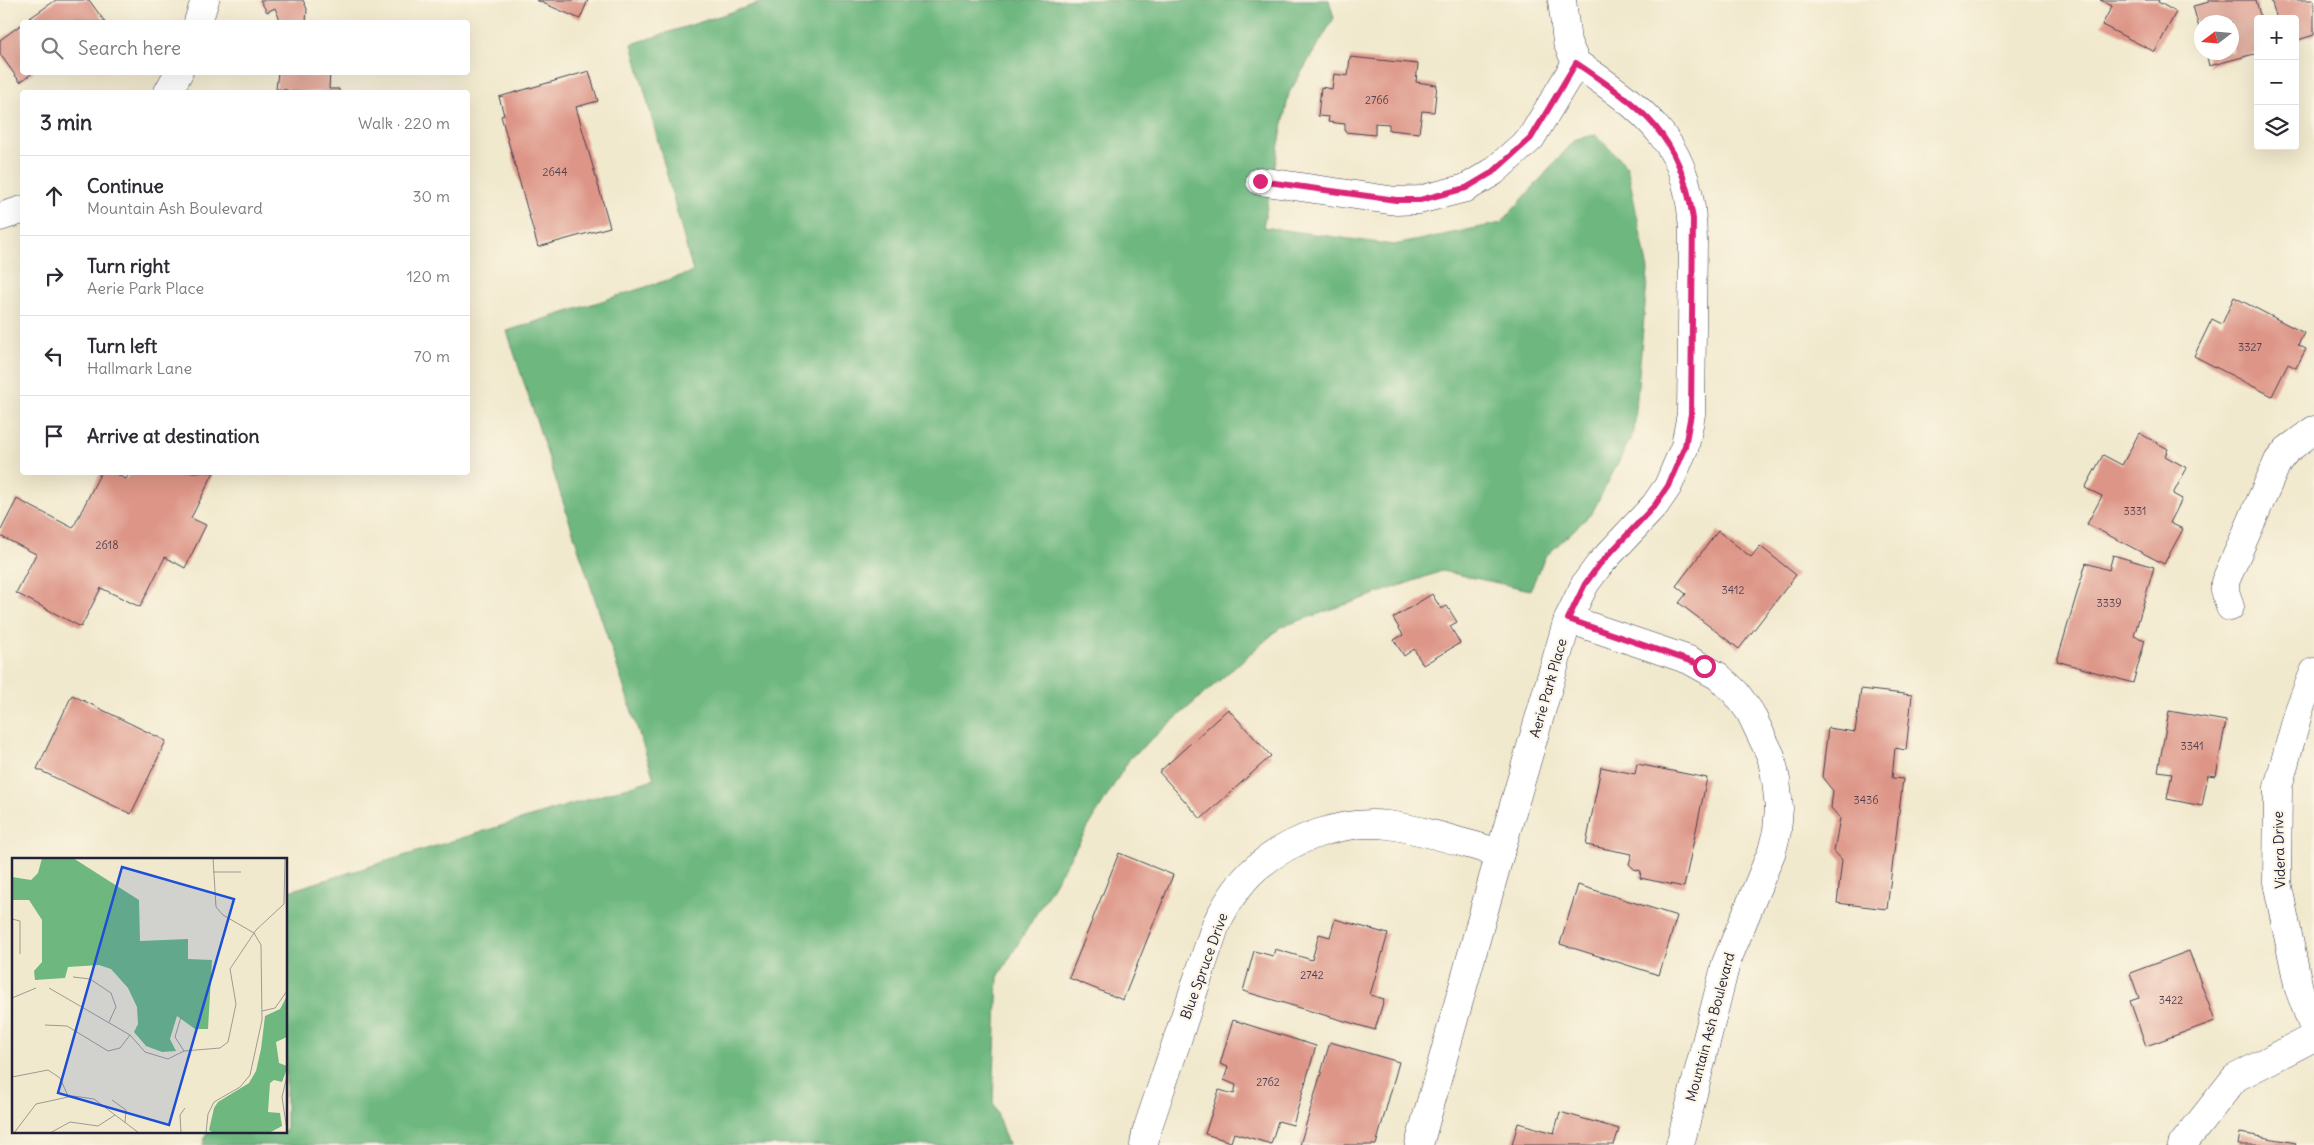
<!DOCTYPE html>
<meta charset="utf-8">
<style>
:root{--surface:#fff;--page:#f2f2f3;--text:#2b2b33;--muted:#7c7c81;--line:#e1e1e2}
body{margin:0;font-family:Delius,sans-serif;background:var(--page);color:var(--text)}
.controls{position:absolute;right:15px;top:15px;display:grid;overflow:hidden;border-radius:5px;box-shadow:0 5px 20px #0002}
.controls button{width:45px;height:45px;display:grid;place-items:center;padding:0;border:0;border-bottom:1px solid var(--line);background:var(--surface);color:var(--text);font:25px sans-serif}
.compass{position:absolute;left:2194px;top:15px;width:45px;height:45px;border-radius:50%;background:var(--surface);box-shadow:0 5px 20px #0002;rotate:254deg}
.stop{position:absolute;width:15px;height:15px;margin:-11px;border:4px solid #db2777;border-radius:50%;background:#fff}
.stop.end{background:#db2777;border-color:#fff;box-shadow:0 1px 5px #0008}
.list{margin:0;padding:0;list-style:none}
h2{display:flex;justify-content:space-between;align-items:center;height:65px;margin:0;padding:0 20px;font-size:21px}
h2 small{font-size:16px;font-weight:400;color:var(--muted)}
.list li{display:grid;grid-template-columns:32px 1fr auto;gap:15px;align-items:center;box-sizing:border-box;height:80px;padding:0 20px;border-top:1px solid var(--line)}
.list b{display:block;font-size:19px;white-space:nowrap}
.list p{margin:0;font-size:16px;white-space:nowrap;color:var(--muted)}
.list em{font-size:16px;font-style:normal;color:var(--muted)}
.icon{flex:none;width:28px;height:28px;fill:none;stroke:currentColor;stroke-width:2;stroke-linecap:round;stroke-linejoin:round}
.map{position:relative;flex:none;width:2314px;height:1145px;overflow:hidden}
.search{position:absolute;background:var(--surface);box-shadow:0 5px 20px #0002;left:20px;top:20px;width:450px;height:55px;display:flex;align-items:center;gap:12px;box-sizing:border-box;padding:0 18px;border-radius:5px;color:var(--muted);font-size:19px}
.panel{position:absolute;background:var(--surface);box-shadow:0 5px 20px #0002;left:20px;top:90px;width:450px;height:385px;border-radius:5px}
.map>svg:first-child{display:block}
.forest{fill:#6eb880;stroke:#486d5e}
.building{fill:#dd9587}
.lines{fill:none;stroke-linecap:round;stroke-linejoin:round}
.minor-casing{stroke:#414051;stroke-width:29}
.tertiary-casing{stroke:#414051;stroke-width:29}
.minor{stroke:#fff;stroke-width:28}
.tertiary{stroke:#fff;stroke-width:28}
.route{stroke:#db2777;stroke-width:6}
.labels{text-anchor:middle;stroke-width:4.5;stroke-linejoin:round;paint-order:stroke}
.number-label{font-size:11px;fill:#513f4e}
.street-label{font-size:14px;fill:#22223b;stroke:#fcf5e5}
.inset-road{fill:none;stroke:#9e9993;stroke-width:1}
.view{fill:#1d4ed8;fill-opacity:0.15;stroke:#1d4ed8;stroke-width:2.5}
.inset-edge{fill:none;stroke:#22223b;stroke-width:2.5}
</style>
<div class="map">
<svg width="2314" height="1145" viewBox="0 0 2314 1145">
<rect width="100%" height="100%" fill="#fcf5e5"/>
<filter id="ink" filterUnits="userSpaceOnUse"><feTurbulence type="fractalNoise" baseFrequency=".02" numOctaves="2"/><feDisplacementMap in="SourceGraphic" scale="10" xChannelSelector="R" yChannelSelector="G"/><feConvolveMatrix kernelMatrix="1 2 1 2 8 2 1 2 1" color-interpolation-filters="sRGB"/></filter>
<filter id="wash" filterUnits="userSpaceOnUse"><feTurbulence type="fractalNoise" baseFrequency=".0096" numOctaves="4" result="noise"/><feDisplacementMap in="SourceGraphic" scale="20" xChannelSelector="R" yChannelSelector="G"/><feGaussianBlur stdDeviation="1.12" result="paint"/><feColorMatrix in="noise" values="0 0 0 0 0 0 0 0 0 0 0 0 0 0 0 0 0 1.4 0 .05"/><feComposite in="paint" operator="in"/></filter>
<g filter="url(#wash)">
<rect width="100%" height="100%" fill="#f1e9cd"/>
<polygon class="forest" points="769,0 1329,0 1334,18 1289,93 1263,227 1394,245 1501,223 1576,139 1596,135 1627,166 1648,270 1634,432 1592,513 1545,557 1530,590 1442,571 1281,627 1130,758 998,977 993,1102 1008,1145 203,1145 207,1131 286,1131 286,892 654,779 507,331 693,272 632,44"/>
<g id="blocks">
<g class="building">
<polygon points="56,0 89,0 105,22 24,22"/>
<polygon points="260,0 303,0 307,9 306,22 281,22 275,8 267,12"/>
<polygon points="536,0 588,0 580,19"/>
<polygon points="2100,0 2159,0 2158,2 2176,12 2155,52 2102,25 2112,6"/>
<polygon points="2209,0 2256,0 2261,19 2258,19 2258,53 2209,66 2206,52 2232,52 2232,22 2202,22 2201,35 2193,6 2209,2"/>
<polygon points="2271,0 2314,0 2314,35 2295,41 2295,19 2277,19"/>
<polygon points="22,24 22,72 34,72 20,82 0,54 0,40"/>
<polygon points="1350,57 1418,64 1416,82 1437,85 1434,112 1422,111 1419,133 1389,130 1389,124 1375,123 1375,135 1345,132 1345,124 1328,122 1329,117 1318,116 1321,87 1332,89 1334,74 1348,76"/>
<polygon points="589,71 598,101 576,107 610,227 538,247 501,116 504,115 499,97"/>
<polygon points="278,72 330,72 329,89 339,89 339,92 287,92 287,90 276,89"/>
<polygon points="2234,297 2304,333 2298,345 2306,349 2296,368 2288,364 2272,396 2194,356 2212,319 2222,324"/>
<polygon points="2139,433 2168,449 2165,456 2187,468 2173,494 2182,499 2170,523 2183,529 2164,564 2087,524 2102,496 2085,488 2103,455 2122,465"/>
<polygon points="101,472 113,472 126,479 130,472 214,472 191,518 206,525 185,568 165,557 140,607 101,588 81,627 16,593 36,554 0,536 0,532 17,499 73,528"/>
<polygon points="1718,531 1751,557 1760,546 1796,575 1739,649 1679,603 1686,594 1676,586"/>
<polygon points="2113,555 2154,567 2134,636 2145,640 2133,683 2057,661 2086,563 2109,570"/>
<polygon points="1432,594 1441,609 1447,606 1457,622 1450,626 1460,643 1423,665 1414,649 1404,656 1394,640 1403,635 1393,618"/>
<polygon points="1861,689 1912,695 1906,750 1895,748 1892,778 1903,779 1887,909 1837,903 1842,860 1834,851 1840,818 1831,808 1833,791 1822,777 1828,728 1855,732"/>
<polygon points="72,695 166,741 131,814 37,769"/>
<polygon points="1228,709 1271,756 1201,819 1159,772"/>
<polygon points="2169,711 2226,721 2216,776 2208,775 2202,806 2167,799 2172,773 2158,771"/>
<polygon points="1637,764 1707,778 1684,887 1640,878 1641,871 1634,869 1629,864 1632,854 1586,845 1601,767 1635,774"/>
<polygon points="1119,853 1173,875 1123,1000 1069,978"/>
<polygon points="1578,885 1677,916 1659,975 1560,944"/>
<polygon points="1335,919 1388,934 1370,995 1384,999 1375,1030 1243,991 1254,951 1273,956 1275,949 1312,960 1319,934 1330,937"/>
<polygon points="2189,951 2215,1021 2146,1046 2130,1001 2139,998 2130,973"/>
<polygon points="1233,1020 1316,1046 1293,1125 1278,1121 1271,1144 1234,1133 1231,1142 1205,1134 1219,1090 1234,1094 1236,1085 1224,1080 1228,1067 1220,1064"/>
<polygon points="1330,1042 1399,1062 1376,1145 1300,1145"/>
<polygon points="1560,1112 1619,1129 1614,1145 1512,1145 1518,1123 1554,1133"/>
<polygon points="2240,1133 2296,1143 2295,1145 2238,1145"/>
</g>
</g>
</g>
<g filter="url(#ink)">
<use href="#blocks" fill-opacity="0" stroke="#414051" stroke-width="1"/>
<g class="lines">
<g class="minor-casing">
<g id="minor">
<polyline points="1260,181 1396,201 1419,200 1466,188 1493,172 1531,138 1576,63 1567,42 1562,0"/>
<polyline points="2230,607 2225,591 2225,582 2278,461 2287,450 2314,430"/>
<polyline points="1568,619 1689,660 1718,676 1736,693 1750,712 1771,756 1776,780 1779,808 1777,831 1772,851 1726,963 1680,1145"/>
<polyline points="2314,672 2299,710 2278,787 2277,882 2299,989 2314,1029"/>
<path d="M1144,1145l2,-12 70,-209c10,-20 23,-41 40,-56 34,-29 87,-49 132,-43 37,5 75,18 112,28"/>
<path d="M1419,1145l81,-292 68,-234 17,-35 14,-19 56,-60 13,-19 17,-40 6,-32 2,-173c0,-96 -44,-128 -117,-178"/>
<polyline points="2182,1145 2235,1078 2314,1037"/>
</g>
</g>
<g class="tertiary-casing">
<g id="tertiary">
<polyline points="198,22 205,0"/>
<polyline points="168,92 179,72"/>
<polyline points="0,217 22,210"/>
</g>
</g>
<use href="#minor" class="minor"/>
<use href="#tertiary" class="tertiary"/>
</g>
</g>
<g class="lines" filter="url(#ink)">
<path class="route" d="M1260,181l136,19h24l46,-12 27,-16 38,-34 45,-75c68,46 104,71 117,156l-2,195 -6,32 -17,40 -13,19 -56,60 -14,19 -17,35 136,47"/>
</g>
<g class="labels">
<g class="number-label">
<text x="1377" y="104">2766</text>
<text x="555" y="176">2644</text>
<text x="2250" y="351">3327</text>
<text x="2135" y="515">3331</text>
<text x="107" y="549">2618</text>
<text x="1733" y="594">3412</text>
<text x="2109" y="607">3339</text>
<text x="2192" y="750">3341</text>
<text x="1866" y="804">3436</text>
<text x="1312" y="979">2742</text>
<text x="2171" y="1004">3422</text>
<text x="1268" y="1086">2762</text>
</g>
<g class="street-label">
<text transform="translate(1548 688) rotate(-74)" y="5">Aerie Park Place</text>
<text transform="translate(2279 850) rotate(-92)" y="5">Videra Drive</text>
<text transform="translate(1204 966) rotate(-70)" y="5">Blue Spruce Drive</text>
<text transform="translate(1710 1027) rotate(-75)" y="5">Mountain Ash Boulevard</text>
</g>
</g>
<g transform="translate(12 858)">
<rect width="275" height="275" fill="#f1e9cd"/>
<path d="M30,0h31l66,42 1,41 48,-2v20l24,1 -4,69h-13l-18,-13 -7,23 6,12 -14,1 -16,-6 -12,-14 4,-8 -1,-17 -9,-19 -17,-19 -12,-4 -31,2 -3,11 -30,2 -1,-9 8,-9v-42l-13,-20h-17v-23l19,3 7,-7zM275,138v41l-11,5 3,21 8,3v3l-5,13 -8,-2 -4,3 -2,29 12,1 2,13 -13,7h-56l-4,-3 5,-22 4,-6 31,-19 7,-12 5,-22 4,-33 15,-7z" fill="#6eb880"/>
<path class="inset-road" d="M201,14h28M0,61l8,2v33M61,119l17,2 21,14 5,14 -7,15M37,130l81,47 15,17 23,7 16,-8M0,140l24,-10M250,153l13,-3 12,-17M169,159l-6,20 9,14 36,-3 8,-6 8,-38 -6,-35 26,-39 28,-26 1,-46M33,167l22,1 41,25 12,-3 10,-13M275,218l-5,21 5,33M0,219l36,-7 12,8 8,18M100,242l14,10 -1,13M2,275l22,-29 37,-8 21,3 45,34M38,275l20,-11 28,4 17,-11M169,275l-1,-18 5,-7M194,275l2,-19 6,-12 26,-15 10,-12 12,-55 -1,-75 -7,-12 -31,-18 -7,-8 -3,-49"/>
<path class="view" d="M110,9l112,32 -65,226 -111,-32z"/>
<rect width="275" height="275" class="inset-edge"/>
</g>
</svg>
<div class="controls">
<button>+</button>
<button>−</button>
<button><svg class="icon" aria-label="layers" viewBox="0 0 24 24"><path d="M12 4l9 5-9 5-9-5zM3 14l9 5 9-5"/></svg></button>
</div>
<svg class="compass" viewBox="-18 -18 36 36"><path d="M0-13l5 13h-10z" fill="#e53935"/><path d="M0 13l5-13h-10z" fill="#7c7c81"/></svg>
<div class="stop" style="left:1704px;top:666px"></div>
<div class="stop end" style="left:1260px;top:181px"></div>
<div class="search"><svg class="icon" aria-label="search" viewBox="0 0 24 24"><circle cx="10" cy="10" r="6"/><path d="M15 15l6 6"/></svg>Search here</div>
<section class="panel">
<h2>3 min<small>Walk · 220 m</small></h2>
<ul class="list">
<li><svg class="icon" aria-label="ahead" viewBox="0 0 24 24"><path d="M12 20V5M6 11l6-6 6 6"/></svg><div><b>Continue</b><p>Mountain Ash Boulevard</p></div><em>30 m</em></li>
<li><svg class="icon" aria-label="right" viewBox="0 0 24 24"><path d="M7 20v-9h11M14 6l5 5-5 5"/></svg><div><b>Turn right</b><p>Aerie Park Place</p></div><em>120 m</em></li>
<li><svg class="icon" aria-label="left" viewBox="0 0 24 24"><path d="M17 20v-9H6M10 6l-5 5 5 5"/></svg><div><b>Turn left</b><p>Hallmark Lane</p></div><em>70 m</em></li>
<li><svg class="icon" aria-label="arrive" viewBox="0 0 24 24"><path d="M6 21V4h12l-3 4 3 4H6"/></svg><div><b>Arrive at destination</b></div></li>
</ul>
</section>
</div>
